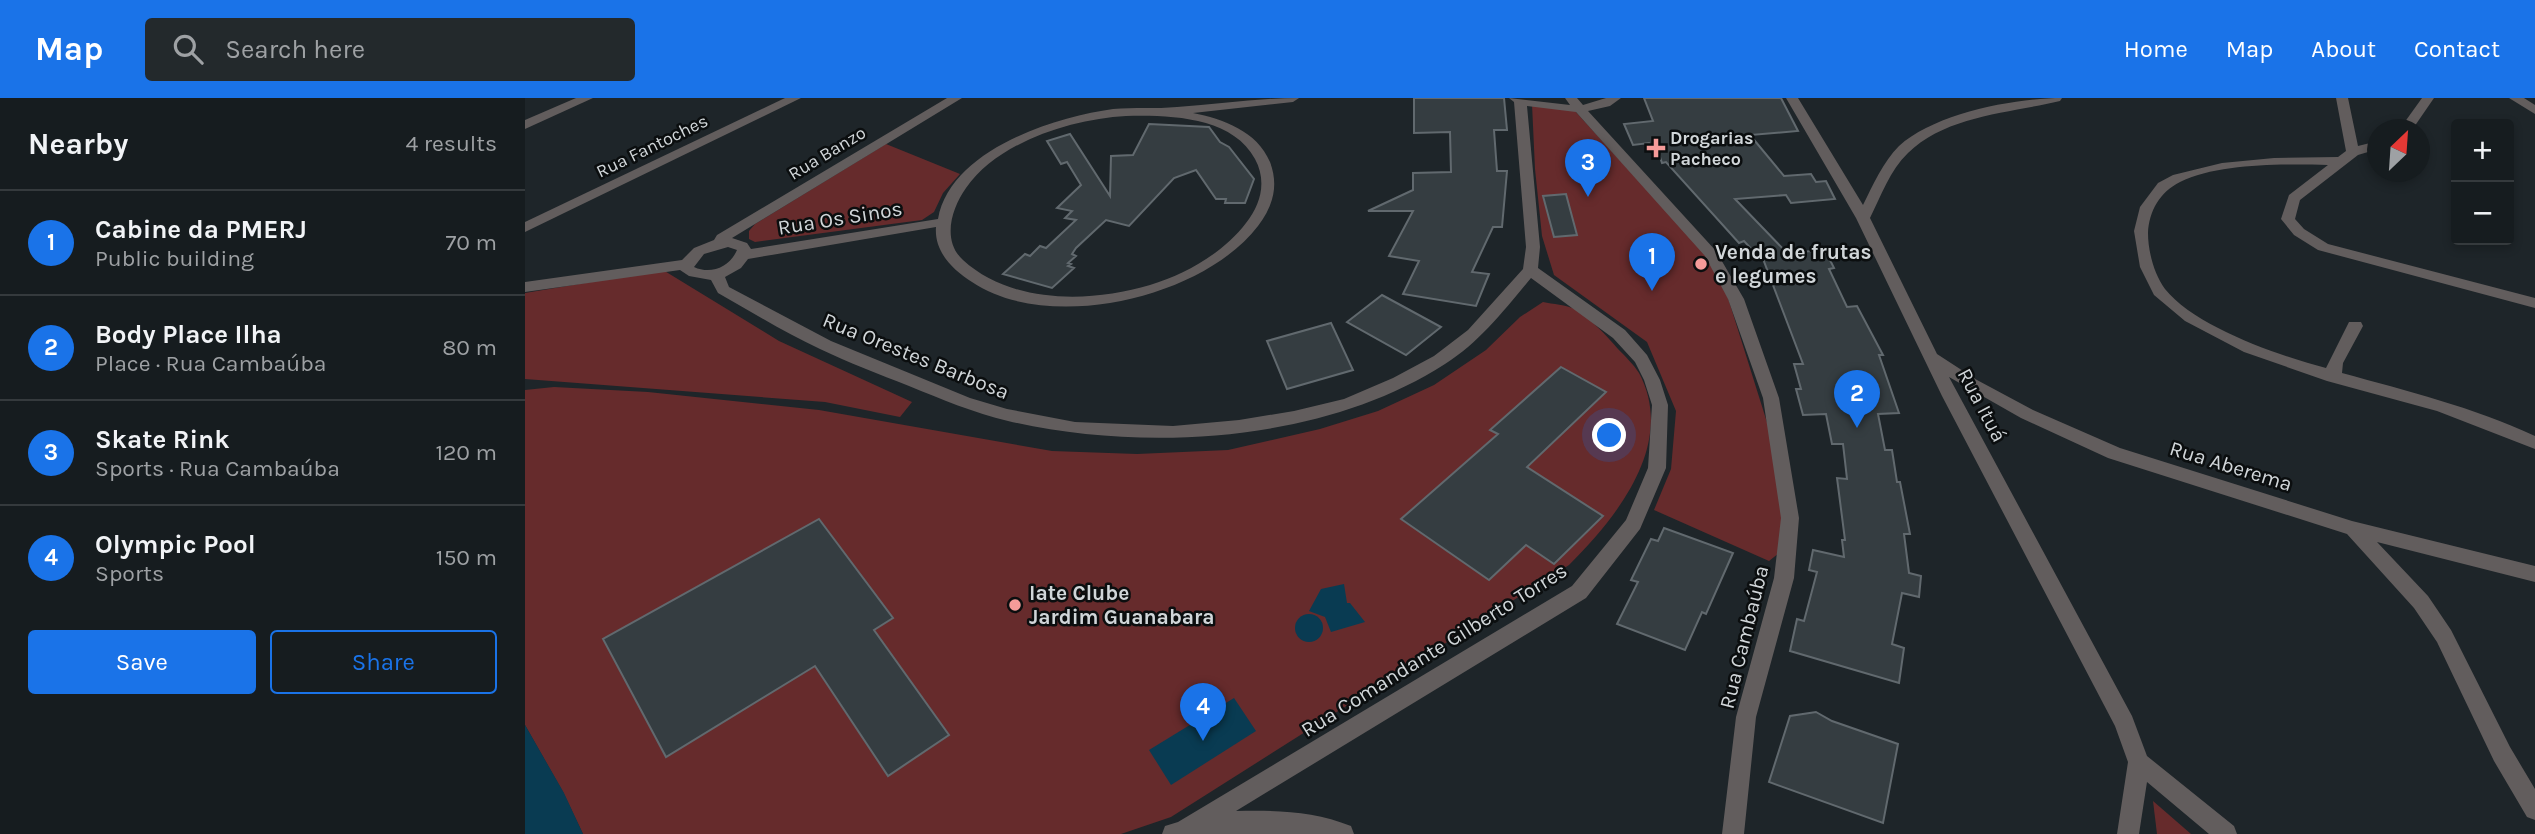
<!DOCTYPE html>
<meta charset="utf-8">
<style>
:root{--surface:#161c1f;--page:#23292c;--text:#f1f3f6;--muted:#9ea1a4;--line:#353a3d;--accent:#1a73e8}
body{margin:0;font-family:Karla,sans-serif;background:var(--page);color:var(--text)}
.controls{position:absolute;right:21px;top:21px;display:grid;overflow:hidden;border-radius:7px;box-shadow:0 4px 10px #0003}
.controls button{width:63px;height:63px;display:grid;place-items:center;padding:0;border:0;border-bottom:2px solid var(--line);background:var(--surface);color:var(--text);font:35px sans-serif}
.compass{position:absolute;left:1842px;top:21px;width:63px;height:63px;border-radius:50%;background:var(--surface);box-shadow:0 4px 10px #0003;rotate:25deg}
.you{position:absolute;left:1085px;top:338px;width:24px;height:24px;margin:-18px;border:5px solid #fff;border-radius:50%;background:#1a73e8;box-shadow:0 0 0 10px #1a73e833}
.badge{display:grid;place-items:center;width:46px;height:46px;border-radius:50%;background:var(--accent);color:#fff;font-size:23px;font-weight:700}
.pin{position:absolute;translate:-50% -58px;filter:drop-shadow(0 2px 4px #0008)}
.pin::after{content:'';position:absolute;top:37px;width:24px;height:21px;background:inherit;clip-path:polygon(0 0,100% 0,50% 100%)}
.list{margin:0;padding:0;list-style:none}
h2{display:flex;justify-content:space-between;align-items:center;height:91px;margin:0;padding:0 28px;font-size:30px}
h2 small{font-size:23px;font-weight:400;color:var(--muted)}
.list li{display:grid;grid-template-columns:46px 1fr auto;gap:21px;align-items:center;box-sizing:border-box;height:105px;padding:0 28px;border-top:2px solid var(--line)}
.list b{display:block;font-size:26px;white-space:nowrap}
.list p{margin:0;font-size:23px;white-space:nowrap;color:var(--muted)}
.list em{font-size:23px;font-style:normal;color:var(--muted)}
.actions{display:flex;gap:14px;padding:21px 28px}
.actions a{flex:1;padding:16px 0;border:2px solid var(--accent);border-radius:7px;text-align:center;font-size:24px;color:var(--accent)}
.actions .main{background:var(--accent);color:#fff}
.icon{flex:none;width:38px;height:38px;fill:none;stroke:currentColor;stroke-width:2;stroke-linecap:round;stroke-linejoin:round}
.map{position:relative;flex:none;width:2010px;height:736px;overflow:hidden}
header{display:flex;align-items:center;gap:42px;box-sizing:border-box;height:98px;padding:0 35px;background:var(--accent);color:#fff}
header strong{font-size:33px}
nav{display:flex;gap:38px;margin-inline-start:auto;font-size:24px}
.search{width:490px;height:63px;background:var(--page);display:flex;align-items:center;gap:18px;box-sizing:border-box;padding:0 24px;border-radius:7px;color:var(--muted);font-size:26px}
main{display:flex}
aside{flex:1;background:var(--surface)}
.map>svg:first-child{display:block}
.green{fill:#662b2c}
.water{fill:#093b52}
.building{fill:#353d41;stroke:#61696e;stroke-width:2}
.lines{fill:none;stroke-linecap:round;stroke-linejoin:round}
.minor{fill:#625d5d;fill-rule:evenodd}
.poi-dot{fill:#f59b99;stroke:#0b0e0f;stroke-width:2.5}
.labels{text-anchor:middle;stroke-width:5;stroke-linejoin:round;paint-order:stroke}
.far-poi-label{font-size:18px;font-weight:bold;fill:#d1d6d9;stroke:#0b0e0f;text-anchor:start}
.far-street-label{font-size:18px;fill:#d1d6d9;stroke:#0b0e0f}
.street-label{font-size:21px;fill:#d1d6d9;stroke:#0b0e0f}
.poi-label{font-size:21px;font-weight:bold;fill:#d1d6d9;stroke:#0b0e0f;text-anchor:start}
</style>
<header>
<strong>Map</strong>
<div class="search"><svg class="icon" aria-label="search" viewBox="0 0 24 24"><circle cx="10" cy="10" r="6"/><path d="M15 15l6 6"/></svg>Search here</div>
<nav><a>Home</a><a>Map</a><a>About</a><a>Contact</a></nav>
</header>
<main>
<aside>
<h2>Nearby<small>4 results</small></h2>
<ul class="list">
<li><span class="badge">1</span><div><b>Cabine da PMERJ</b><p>Public building</p></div><em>70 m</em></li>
<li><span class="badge">2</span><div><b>Body Place Ilha</b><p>Place · Rua Cambaúba</p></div><em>80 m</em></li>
<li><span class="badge">3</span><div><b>Skate Rink</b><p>Sports · Rua Cambaúba</p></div><em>120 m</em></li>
<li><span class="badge">4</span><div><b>Olympic Pool</b><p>Sports</p></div><em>150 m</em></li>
</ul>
<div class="actions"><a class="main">Save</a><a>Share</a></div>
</aside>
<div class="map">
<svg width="2010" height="736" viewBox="0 0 2010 736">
<rect width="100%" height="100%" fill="#1e2529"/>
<g class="green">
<polygon points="1007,6 1050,13 1180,156 1203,200 1251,353 1259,451 1244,463 1129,412 1146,371 1151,313 1122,244 1029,177 1017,138 1010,71"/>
<polygon points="361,46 435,76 418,95 409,114 397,122 230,144 224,141 224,133 230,126"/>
<polygon points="138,172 254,243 387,304 375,319 300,304 0,281 0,195"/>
<path d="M1018,204c10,2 23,3 32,7 12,6 34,29 43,40 7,7 16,16 21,24 38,71 -23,145 -70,192l-398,252 -50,17h-538l-20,-42 -38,-67v-335l29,-3 94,5 171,18 233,41 85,3 91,-4 92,-21 58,-18 56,-26 52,-35 34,-33z"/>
<polygon points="1628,703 1666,736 1632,736"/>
</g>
<g class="water">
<polygon points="819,486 822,505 825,505 840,524 806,534 800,519 784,513 796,491"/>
<circle cx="784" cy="530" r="14"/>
<polygon points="709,600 731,633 646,687 624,652"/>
<polygon points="0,627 39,695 58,736 0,736"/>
</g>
<g class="building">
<polygon points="889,0 979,0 982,32 969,32 972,73 982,73 977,129 968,129 947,174 964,176 951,208 878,196 894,163 864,158 888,113 843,113 888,92 888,75 926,74 925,34 889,35"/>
<polygon points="1119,0 1256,0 1273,33 1225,37 1259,78 1286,76 1291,84 1301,83 1310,101 1266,105 1261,97 1210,101 1262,155 1300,152 1309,170 1304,171 1322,209 1332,208 1358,257 1354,257 1374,315 1353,316 1360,352 1367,352 1372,384 1375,384 1385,436 1379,436 1384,475 1396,478 1394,499 1377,495 1367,546 1379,550 1374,585 1265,553 1272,521 1279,523 1292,474 1284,472 1288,452 1319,459 1317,442 1320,442 1312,380 1322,381 1318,346 1307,346 1301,316 1278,317 1271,291 1276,291 1269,266 1278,266 1235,153 1229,154 1219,143 1214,145 1141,64 1137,65 1134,56 1124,45 1108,47 1099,26 1128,23"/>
<polygon points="624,26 684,29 695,44 704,49 729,81 720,105 700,105 701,101 691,101 671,72 649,80 604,128 581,122 551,150 547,156 551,158 543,165 546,166 543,168 549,170 527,190 478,176 500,156 505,158 515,148 521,150 551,122 540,120 547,113 532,110 556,87 542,64 536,66 522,43 545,36 585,98 586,58 608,57"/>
<polygon points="1041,96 1052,137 1029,139 1018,98"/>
<polygon points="857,197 916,229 881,257 822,224"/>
<polygon points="806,225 828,272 762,291 742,243"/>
<polygon points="1036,269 1081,294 1002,369 1078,418 1029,466 1001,447 964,482 876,421 973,336 965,332"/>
<polygon points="294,421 368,520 349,532 424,637 363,678 290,568 141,659 78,541"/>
<polygon points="1139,430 1208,455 1181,516 1177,514 1160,552 1092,526 1113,484 1106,482 1126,441 1133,443"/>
<polygon points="1291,614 1307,623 1373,646 1358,725 1244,684 1265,618"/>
</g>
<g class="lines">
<g class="minor">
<polygon points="51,0 68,0 0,31 0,22"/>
<polygon points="260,0 276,0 0,134 0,124"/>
<path d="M422,0h15l-230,140 15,5 4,6 187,-30c12,-69 116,-102 175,-110 21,-2 43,0 64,-2 41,-3 81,-9 122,-9l-6,4 -100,11c30,6 64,18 77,49 9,24 3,44 -12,64 -55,72 -209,108 -286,56 -19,-12 -38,-30 -36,-55l-188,32 -7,9 -16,9 4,10 102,54 139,57 37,11 68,13 98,4 66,-6 55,-9 50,-12 49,-21 41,-22 34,-26 55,-61 3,-22 -12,-145 -5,-4 61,7 -5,-7h12l6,7 23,-7h15l-11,8 -22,5 128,140 28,48 35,99 20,120 -5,60 -38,139 -12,117h-22l14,-117 38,-139 7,-60 -18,-120 -35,-99 -23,-43 -129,-144 -49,-6 13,141 -2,21 87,62 22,25 13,25 8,25 -2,63 -26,61 -54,69 -350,213c39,-1 78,0 115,15l3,8h-192l3,-8 13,-4 394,-236 54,-66 22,-52 4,-63 -8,-25 -9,-18 -22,-24 -82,-60c-26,31 -51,64 -86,86 -121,78 -299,89 -437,57 -34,-8 -67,-22 -99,-35 -30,-12 -60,-23 -89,-37 -35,-16 -68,-37 -102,-56l-7,-13 -22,-4 -9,-6 -155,22v-10l157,-22 12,-12 20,-8 3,-5zM601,18c42,-1 106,0 129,43 12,22 6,45 -9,64 -23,30 -60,51 -96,62 -60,18 -139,19 -187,-25 -21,-19 -12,-51 3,-72 32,-46 105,-69 160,-72zM203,149l9,3c-7,17 -26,25 -43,17l10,-13z"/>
<path d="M1261,0h12l65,107c10,-20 20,-43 36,-59 36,-33 116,-48 163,-48l-2,3c-49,12 -113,14 -152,52 -18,17 -27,43 -38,65l67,136 40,26 56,30 87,38 232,73 183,45v16l-158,-40 51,54 23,34 59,117 25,42v31l-8,-3 -33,-56 -57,-119 -23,-34 -67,-74 -239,-76 -87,-40 -72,-41 183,339 15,40 87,70 3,8h-28l-62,-52 -8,52h-22l11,-72 -13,-36 -173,-330 -86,-178z"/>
<path d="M1811,0h12l10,48 20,-5v8l-20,6 -58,45 -5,19 9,10 24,15 207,54v10l-217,-58 -24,-15 -13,-16 8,-24 39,-30c-43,-1 -109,-2 -148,17 -20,10 -31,29 -32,51 0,18 6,41 17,56 30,38 115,67 161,79l23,-46h12l2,4 -20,37 -1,10c65,18 131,34 193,63v13l-98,-38 -110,-30 -83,-29 -59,-31 -31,-26 -14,-28 -6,-36 6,-24 18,-24 15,-8 49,-12 52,-5 64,-1 8,-6z"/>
<polygon points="1897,0 1909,0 1887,32 1874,32"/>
<polygon points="1984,0 1999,0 2010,7 2010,16"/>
</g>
</g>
<g class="poi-dot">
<path d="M1127.5 39.5h7v7h7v7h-7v7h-7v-7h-7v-7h7z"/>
<circle cx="1176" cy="166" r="7"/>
<circle cx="490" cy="507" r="7"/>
</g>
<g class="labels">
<g class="far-poi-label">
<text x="1145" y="46">Drogarias<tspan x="1145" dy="21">Pacheco</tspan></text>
</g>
<g class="far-street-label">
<text transform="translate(127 48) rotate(-26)" y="6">Rua Fantoches</text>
<text transform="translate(302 55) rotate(-31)" y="6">Rua Banzo</text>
</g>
<g class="street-label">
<text transform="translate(315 120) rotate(-9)" y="7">Rua Os Sinos</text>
<text transform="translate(391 258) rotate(22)" y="7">Rua Orestes Barbosa</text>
<text transform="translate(1457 307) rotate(62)" y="7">Rua Ituá</text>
<text transform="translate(1706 368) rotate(17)" y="7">Rua Aberema</text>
<text transform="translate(1219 539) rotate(-76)" y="7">Rua Cambaúba</text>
<text transform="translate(909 552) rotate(-32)" y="7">Rua Comandante Gilberto Torres</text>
</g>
<g class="poi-label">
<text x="1190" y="161">Venda de frutas<tspan x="1190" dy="24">e legumes</tspan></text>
<text x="504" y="502">Iate Clube<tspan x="504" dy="24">Jardim Guanabara</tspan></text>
</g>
</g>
</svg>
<div class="controls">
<button>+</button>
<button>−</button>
</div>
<svg class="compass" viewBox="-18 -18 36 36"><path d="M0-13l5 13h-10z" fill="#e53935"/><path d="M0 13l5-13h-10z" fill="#9ea1a4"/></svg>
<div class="you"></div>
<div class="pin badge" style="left:1127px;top:193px">1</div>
<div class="pin badge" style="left:1332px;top:330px">2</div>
<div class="pin badge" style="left:1063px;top:99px">3</div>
<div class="pin badge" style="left:678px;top:643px">4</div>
</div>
</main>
